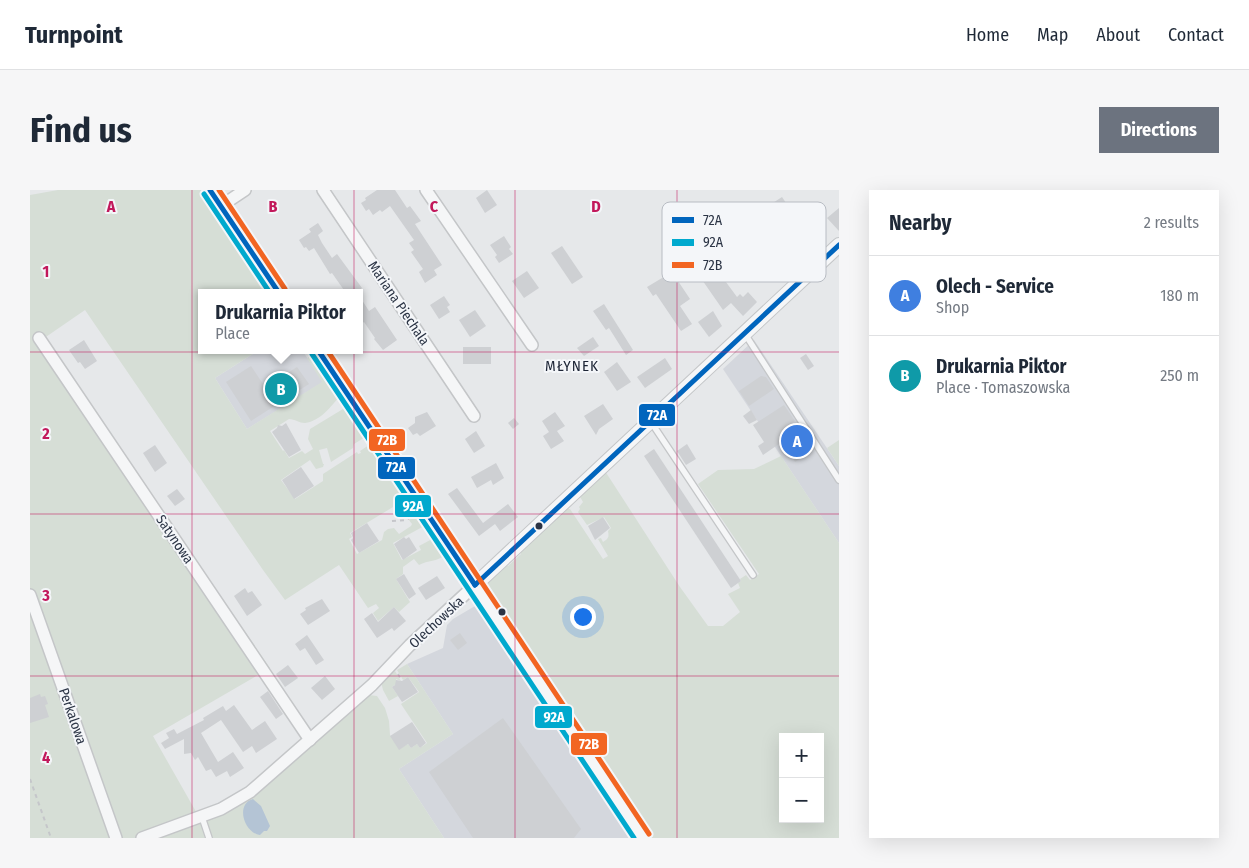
<!DOCTYPE html>
<meta charset="utf-8">
<style>
:root{--surface:#fff;--page:#f6f6f7;--text:#1f2937;--muted:#747a83;--line:#e0e1e3;--accent:#6c737f}
body{margin:0;font-family:"Fira Sans Condensed",sans-serif;background:var(--page);color:var(--text)}
.controls{position:absolute;right:15px;bottom:15px;display:grid;overflow:hidden;border-radius:0px;box-shadow:0 5px 20px #0002}
.controls button{width:45px;height:45px;display:grid;place-items:center;padding:0;border:0;border-bottom:1px solid var(--line);background:var(--surface);color:var(--text);font:25px sans-serif}
.you{position:absolute;left:552px;top:426px;width:18px;height:18px;margin:-12px;border:4px solid #fff;border-radius:50%;background:#1a73e8;box-shadow:0 0 0 8px #1a73e833}
.badge{display:grid;place-items:center;width:32px;height:32px;border-radius:50%;background:var(--accent);color:#fff;font-size:16px;font-weight:700}
.pin{position:absolute;translate:-50% -50%;border:2px solid #fff;box-shadow:0 1px 5px #0006}
.popup{position:absolute;left:168px;top:99px;width:165px;height:65px;box-sizing:border-box;display:grid;place-content:center;border-radius:0px;background:var(--surface);filter:drop-shadow(0 1px 4px #0005);font-size:16px;white-space:nowrap;color:var(--muted)}
.popup b{font-size:19px;color:var(--text)}
.popup::after{content:'';position:absolute;left:50%;top:100%;margin-left:-10px;border:10px solid transparent;border-top-color:var(--surface)}
.list{margin:0;padding:0;list-style:none}
h2{display:flex;justify-content:space-between;align-items:center;height:65px;margin:0;padding:0 20px;font-size:21px}
h2 small{font-size:16px;font-weight:400;color:var(--muted)}
.list li{display:grid;grid-template-columns:32px 1fr auto;gap:15px;align-items:center;box-sizing:border-box;height:80px;padding:0 20px;border-top:1px solid var(--line)}
.list b{display:block;font-size:19px;white-space:nowrap}
.list p{margin:0;font-size:16px;white-space:nowrap;color:var(--muted)}
.list em{font-size:16px;font-style:normal;color:var(--muted)}
.map{position:relative;flex:none;width:809px;height:648px;overflow:hidden;border-radius:0px}
header{display:flex;align-items:center;gap:30px;box-sizing:border-box;height:70px;padding:0 25px;background:var(--surface);border-bottom:1px solid var(--line)}
header strong{font-size:24px}
nav{display:flex;gap:28px;margin-inline-start:auto;font-size:18px}
.intro{display:flex;align-items:center;justify-content:space-between;box-sizing:border-box;height:120px;padding:0 30px}
h1{margin:0;font-size:35px}
.button{padding:12px 22px;border-radius:0px;background:var(--accent);color:#fff;font-size:18px;font-weight:700}
main{display:flex;gap:30px;padding:0 30px}
aside{flex:1;background:var(--surface);border-radius:0px;box-shadow:0 5px 20px #0002}
.map>svg:first-child{display:block}
.built{fill:#d4d7dd}
.green{fill:#d6ded6;fill-rule:evenodd}
.water{fill:#b4c4d5}
.building{fill:#ced0d3}
.lines{fill:none;stroke-linecap:round;stroke-linejoin:round}
.service-casing{stroke:#c4c6c8;stroke-width:8}
.minor-casing{stroke:#c4c6c8;stroke-width:14}
.tertiary-casing{stroke:#c4c6c8;stroke-width:16}
.path{stroke:#c5c6ca;stroke-width:2;stroke-dasharray:4 4;stroke-linecap:butt}
.service{stroke:#f5f6f7;stroke-width:5.5}
.minor{stroke:#f5f6f7;stroke-width:11}
.tertiary{stroke:#f5f6f7;stroke-width:14}
.bus-1-casing{stroke:#f4f6f9;stroke-width:9}
.bus-2-casing{stroke:#f4f6f9;stroke-width:9}
.bus-3-casing{stroke:#f4f6f9;stroke-width:9}
.bus-1{stroke:#0065bd;stroke-width:5}
.bus-2{stroke:#00a9ce;stroke-width:5}
.bus-3{stroke:#f26522;stroke-width:5}
.grid{fill:none;stroke:#c2185b;stroke-width:1;stroke-opacity:0.55}
.bus-dot{fill:#2b3445;stroke:#f4f6f9;stroke-width:2}
.labels{text-anchor:middle;stroke-width:4;stroke-linejoin:round;paint-order:stroke}
.street-label{font-size:14px;fill:#2b3445;stroke:#f4f6f9}
.neighbourhood-label{font-size:15px;letter-spacing:1px;fill:#1d2536;stroke:#f4f6f9}
.key{fill:#f4f6f9;stroke:#b8bcc3;stroke-width:1}
.key-label{font-size:14px;fill:#2b3445}
.grid-label{font-size:16px;text-anchor:middle;font-weight:bold;fill:#c2185b;stroke:#f4f6f9;stroke-width:4;stroke-linejoin:round;paint-order:stroke}
.line-badge{stroke:#f4f6f9;stroke-width:2}
.badge-label{font-size:14px;text-anchor:middle;font-weight:bold;fill:#fff}
</style>
<header>
<strong>Turnpoint</strong>
<nav><a>Home</a><a>Map</a><a>About</a><a>Contact</a></nav>
</header>
<div class="intro"><h1>Find us</h1><a class="button">Directions</a></div>
<main>
<div class="map">
<svg width="809" height="648" viewBox="0 0 809 648">
<rect width="100%" height="100%" fill="#e6e8ea"/>
<g class="built">
<polygon points="724,150 809,276 809,353 693,179"/>
<polygon points="229,160 272,160 293,192 217,239 185,188"/>
<polygon points="445,416 601,648 414,648 369,579 423,544 377,474 413,458 417,435 423,429"/>
</g>
<g class="green">
<path d="M28,0h143l69,103h-68v57h57l-44,28 32,51 75,-47 -15,-24 5,-3 28,41c-9,10 -19,25 -35,27 -6,0 -10,-4 -16,-4l-19,12 13,20 1,-1 5,8 13,-7 3,3 8,-5 -5,-10 2,-10 33,-20 6,-1 18,28 -13,8 -1,4 -22,14 -4,-14 -8,2 4,14h1l-1,3 -7,2 -6,-9 -29,20 14,19 28,-18v-7l34,-22 1,2 3,-1 -1,-2 12,-8 39,60 -4,4 -4,-6 -53,32 2,4 -3,2 8,15 25,-14 2,-8 4,-3 6,-1 5,6 12,-8 1,-2 -3,-4 10,-6 7,11 -33,18 9,17 19,-10 -2,-4 15,-8 11,17c-8,7 -17,5 -26,10l-5,-6 -11,8v7l-7,5 14,23 -11,10 -5,-5 -16,14 -5,-8 6,-5 -3,-4 -8,4 -29,-43 -54,35 -22,-30 -178,-260 -45,31 68,102 114,155 48,70 -117,68 50,88 62,-37 99,-90 2,1 3,-3 8,1 8,12 4,13 1,14 9,14 9,-5 3,4 6,-4 3,4 7,-5 -26,-39 18,-12 -11,-15 -5,3 -6,-10 10,-6 46,70 -54,35 45,69h-414v-643z"/>
<polygon points="809,250 809,276 797,258"/>
<path d="M751,266l58,87v295h-187l-11,-13 -131,-197 2,-2 -17,-25 -2,1c-13,-20 -2,-24 13,-37l2,1 13,-12 -1,-2 46,-44 4,1 33,50 5,-3 -10,-17 3,-1 2,4c6,-4 6,-5 5,-11l3,-3 -7,-11 -17,8 -9,-13 2,-3 -1,-2 4,-5 -4,-7 26,-24 75,116 28,39h15l17,-14 -12,-18 12,-6 -2,-5 3,-2 -1,-2 6,-4 4,5 9,-6 -61,-90 20,-14 36,-1zM753,547h37v82h-37z"/>
<polygon points="365,481 371,491 366,489 366,494 362,497 368,506 359,511 353,500 351,492"/>
</g>
<path class="water" d="M223,609l8,7 9,20 -3,5h-3l-4,4c-16,-2 -25,-31 -7,-36z"/>
<g class="building">
<polygon points="347,0 365,0 377,18 380,16 391,31 385,34 412,75 404,80 407,85 395,93 389,82 393,79 381,62 384,60 379,53 384,50 360,16 352,22 350,20 343,25 339,19 336,21 331,13 336,10 335,8"/>
<polygon points="457,0 467,15 455,23 446,8"/>
<polygon points="752,7 767,29 759,34 750,20 741,26 735,18"/>
<polygon points="809,18 809,41 797,28"/>
<polygon points="738,32 762,60 755,66 741,50 737,53 727,42"/>
<polygon points="288,33 293,41 288,45 292,53 302,68 307,64 332,98 326,103 316,103 302,83 300,84 284,58 279,61 276,57 274,58 269,50 281,42 279,39"/>
<polygon points="474,46 481,57 479,59 483,64 469,73 465,67 467,65 460,55"/>
<polygon points="706,50 731,85 723,91 705,67 706,66 699,55"/>
<polygon points="532,56 553,87 542,94 521,63"/>
<polygon points="675,60 691,84 690,84 707,107 710,104 713,107 718,102 727,112 713,126 701,113 693,120 659,71"/>
<polygon points="497,81 509,98 494,108 482,91"/>
<polygon points="642,82 660,109 650,116 662,134 651,141 626,104 623,106 617,97"/>
<polygon points="414,106 420,115 417,117 420,122 409,129 400,115"/>
<polygon points="330,107 339,121 345,117 367,150 353,160 344,149 345,148 334,132 330,135"/>
<polygon points="574,114 603,160 596,165 579,138 576,140 563,121"/>
<polygon points="445,120 456,136 440,147 429,130"/>
<polygon points="683,121 692,136 679,147 668,132"/>
<polygon points="563,147 569,156 554,166 547,158"/>
<polygon points="54,150 67,171 55,179 50,172 48,173 39,160"/>
<rect x="433" y="157" width="28" height="17"/>
<polygon points="776,164 784,176 778,180 770,168"/>
<polygon points="635,168 642,179 615,198 607,187"/>
<polygon points="587,172 601,192 587,201 574,182"/>
<polygon points="221,176 235,197 267,177 279,194 221,231 196,192"/>
<polygon points="731,186 736,187 744,199 719,216 709,201"/>
<polygon points="573,214 583,229 569,239 566,245 554,226"/>
<polygon points="754,215 765,231 762,233 781,262 765,272 752,252 733,265 728,256 734,252 723,235"/>
<polygon points="721,220 727,230 719,234 713,226"/>
<polygon points="397,222 406,236 390,246 387,243 383,245 378,238 385,233 385,227"/>
<polygon points="525,222 535,236 527,241 534,251 521,259 513,246 519,242 512,231"/>
<polygon points="484,228 489,234 483,239 478,233"/>
<polygon points="256,233 271,260 259,267 242,242 247,238 248,235 252,236"/>
<polygon points="446,241 455,256 444,263 435,249"/>
<polygon points="657,254 666,269 656,275 647,261"/>
<polygon points="125,255 137,273 125,282 113,263"/>
<polygon points="624,259 711,391 701,398 614,266"/>
<polygon points="466,273 474,288 463,295 461,290 447,298 441,287"/>
<polygon points="271,277 284,296 264,309 252,290"/>
<polygon points="427,298 453,333 478,314 488,327 470,341 465,334 449,346 418,304"/>
<polygon points="147,299 155,309 145,316 137,306"/>
<polygon points="573,327 580,338 565,350 558,336"/>
<polygon points="337,333 349,351 329,363 321,350 323,348 321,343"/>
<polygon points="374,347 376,349 379,347 387,360 373,370 364,354"/>
<polygon points="374,384 386,404 379,409 366,389"/>
<polygon points="407,386 415,398 396,410 388,398"/>
<polygon points="215,398 218,403 222,401 232,415 217,426 204,406"/>
<polygon points="292,409 300,421 278,435 270,424 276,420 275,418"/>
<polygon points="364,417 376,431 364,441 362,438 347,448 334,429 342,423 348,432"/>
<polygon points="430,443 437,453 428,460 420,450"/>
<polygon points="277,445 294,470 286,475 275,458 270,461 265,454"/>
<polygon points="258,475 268,488 255,497 246,484"/>
<polygon points="295,486 305,499 292,510 281,498"/>
<polygon points="378,487 388,502 372,512 362,497 365,495 366,490 372,491"/>
<polygon points="238,501 253,524 246,529 230,507"/>
<polygon points="10,504 11,507 15,506 18,514 15,515 19,527 0,533 0,508"/>
<polygon points="204,515 222,540 235,531 247,549 226,563 222,556 213,562 191,530 171,543 188,572 203,562 214,578 200,587 197,581 186,587 181,579 176,581 168,567 165,570 161,563 154,564 154,549 135,559 131,553 139,548 136,543 144,539 147,544 174,530 173,528 193,516 196,521"/>
<polygon points="473,528 551,639 544,648 443,648 399,582"/>
<polygon points="382,532 396,553 390,558 387,554 381,558 378,554 369,560 360,546"/>
</g>
<g class="lines">
<g class="service-casing">
<g id="service">
<polyline points="715,144 809,290"/>
<polyline points="621,232 723,385"/>
<polyline points="172,627 179,648"/>
</g>
</g>
<g class="minor-casing">
<g id="minor">
<polyline points="293,0 444,226"/>
<polyline points="396,0 502,155"/>
<polyline points="191,16 215,0"/>
<polyline points="9,148 280,550"/>
<polyline points="0,405 86,648"/>
<polyline points="112,648 191,619 220,602 342,495 380,455 445,395"/>
</g>
</g>
<g class="tertiary-casing">
<g id="tertiary">
<polyline points="180,0 249,103"/>
<polyline points="288,160 613,648"/>
<polyline points="445,395 809,55"/>
</g>
</g>
<g class="path">
<polyline points="362,331 376,330 385,325"/>
<polyline points="368,484 372,491"/>
<polyline points="0,589 21,648"/>
</g>
<use href="#service" class="service"/>
<use href="#minor" class="minor"/>
<use href="#tertiary" class="tertiary"/>
<g class="bus-1-casing">
<g id="bus-1">
<polyline points="180,0 249,103"/>
<polyline points="288,160 445,395"/>
<polyline points="445,395 809,55"/>
</g>
</g>
<g class="bus-2-casing">
<g id="bus-2">
<polyline points="174,4 240,103"/>
<polyline points="282,164 604,648"/>
</g>
</g>
<g class="bus-3-casing">
<g id="bus-3">
<polyline points="189,0 255,99"/>
<polyline points="297,160 619,644"/>
</g>
</g>
<use href="#bus-1" class="bus-1"/>
<use href="#bus-2" class="bus-2"/>
<use href="#bus-3" class="bus-3"/>
</g>
<path class="grid" d="M162,0v648M324,0v648M485,0v648M647,0v648M0,162h809M0,324h809M0,486h809"/>
<g class="bus-dot">
<circle cx="509" cy="336" r="4.5"/>
<circle cx="472" cy="422" r="4.5"/>
</g>
<g class="labels">
<g class="street-label">
<text transform="translate(369 113) rotate(56)" y="5">Mariana Piechala</text>
<text transform="translate(145 349) rotate(56)" y="5">Satynowa</text>
<text transform="translate(406 432) rotate(-43)" y="5">Olechowska</text>
<text transform="translate(43 526) rotate(71)" y="5">Perkalowa</text>
</g>
<g class="neighbourhood-label">
<text x="542" y="181">MŁYNEK</text>
</g>
</g>
<rect x="632" y="12" width="164" height="80" rx="8" class="key"/>
<rect x="642" y="27" width="22" height="6" fill="#0065bd"/>
<rect x="642" y="49" width="22" height="7" fill="#00a9ce"/>
<rect x="642" y="72" width="22" height="6" fill="#f26522"/>
<g class="key-label">
<text x="673" y="35">72A</text>
<text x="673" y="57">92A</text>
<text x="673" y="80">72B</text>
</g>
<g class="grid-label">
<text x="81" y="22">A</text>
<text x="243" y="22">B</text>
<text x="404" y="22">C</text>
<text x="566" y="22">D</text>
<text x="16" y="87">1</text>
<text x="16" y="249">2</text>
<text x="16" y="411">3</text>
<text x="16" y="573">4</text>
</g>
<g class="line-badge">
<rect x="608" y="213" width="38" height="24" rx="5" fill="#0065bd"/>
<rect x="338" y="238" width="38" height="24" rx="5" fill="#f26522"/>
<rect x="347" y="266" width="39" height="24" rx="5" fill="#0065bd"/>
<rect x="364" y="304" width="38" height="24" rx="5" fill="#00a9ce"/>
<rect x="504" y="515" width="39" height="24" rx="5" fill="#00a9ce"/>
<rect x="540" y="542" width="38" height="24" rx="5" fill="#f26522"/>
</g>
<g class="badge-label">
<text x="627" y="230">72A</text>
<text x="357" y="255">72B</text>
<text x="366" y="282">72A</text>
<text x="383" y="321">92A</text>
<text x="524" y="532">92A</text>
<text x="559" y="559">72B</text>
</g>
</svg>
<div class="controls">
<button>+</button>
<button>−</button>
</div>
<div class="you"></div>
<div class="pin badge" style="left:767px;top:251px;background:#3f7fe0">A</div>
<div class="pin badge" style="left:251px;top:199px;background:#0f9aa8">B</div>
<div class="popup"><b>Drukarnia Piktor</b>Place</div>
</div>
<aside>
<h2>Nearby<small>2 results</small></h2>
<ul class="list">
<li><span class="badge" style="background:#3f7fe0">A</span><div><b>Olech - Service</b><p>Shop</p></div><em>180 m</em></li>
<li><span class="badge" style="background:#0f9aa8">B</span><div><b>Drukarnia Piktor</b><p>Place · Tomaszowska</p></div><em>250 m</em></li>
</ul>
</aside>
</main>
